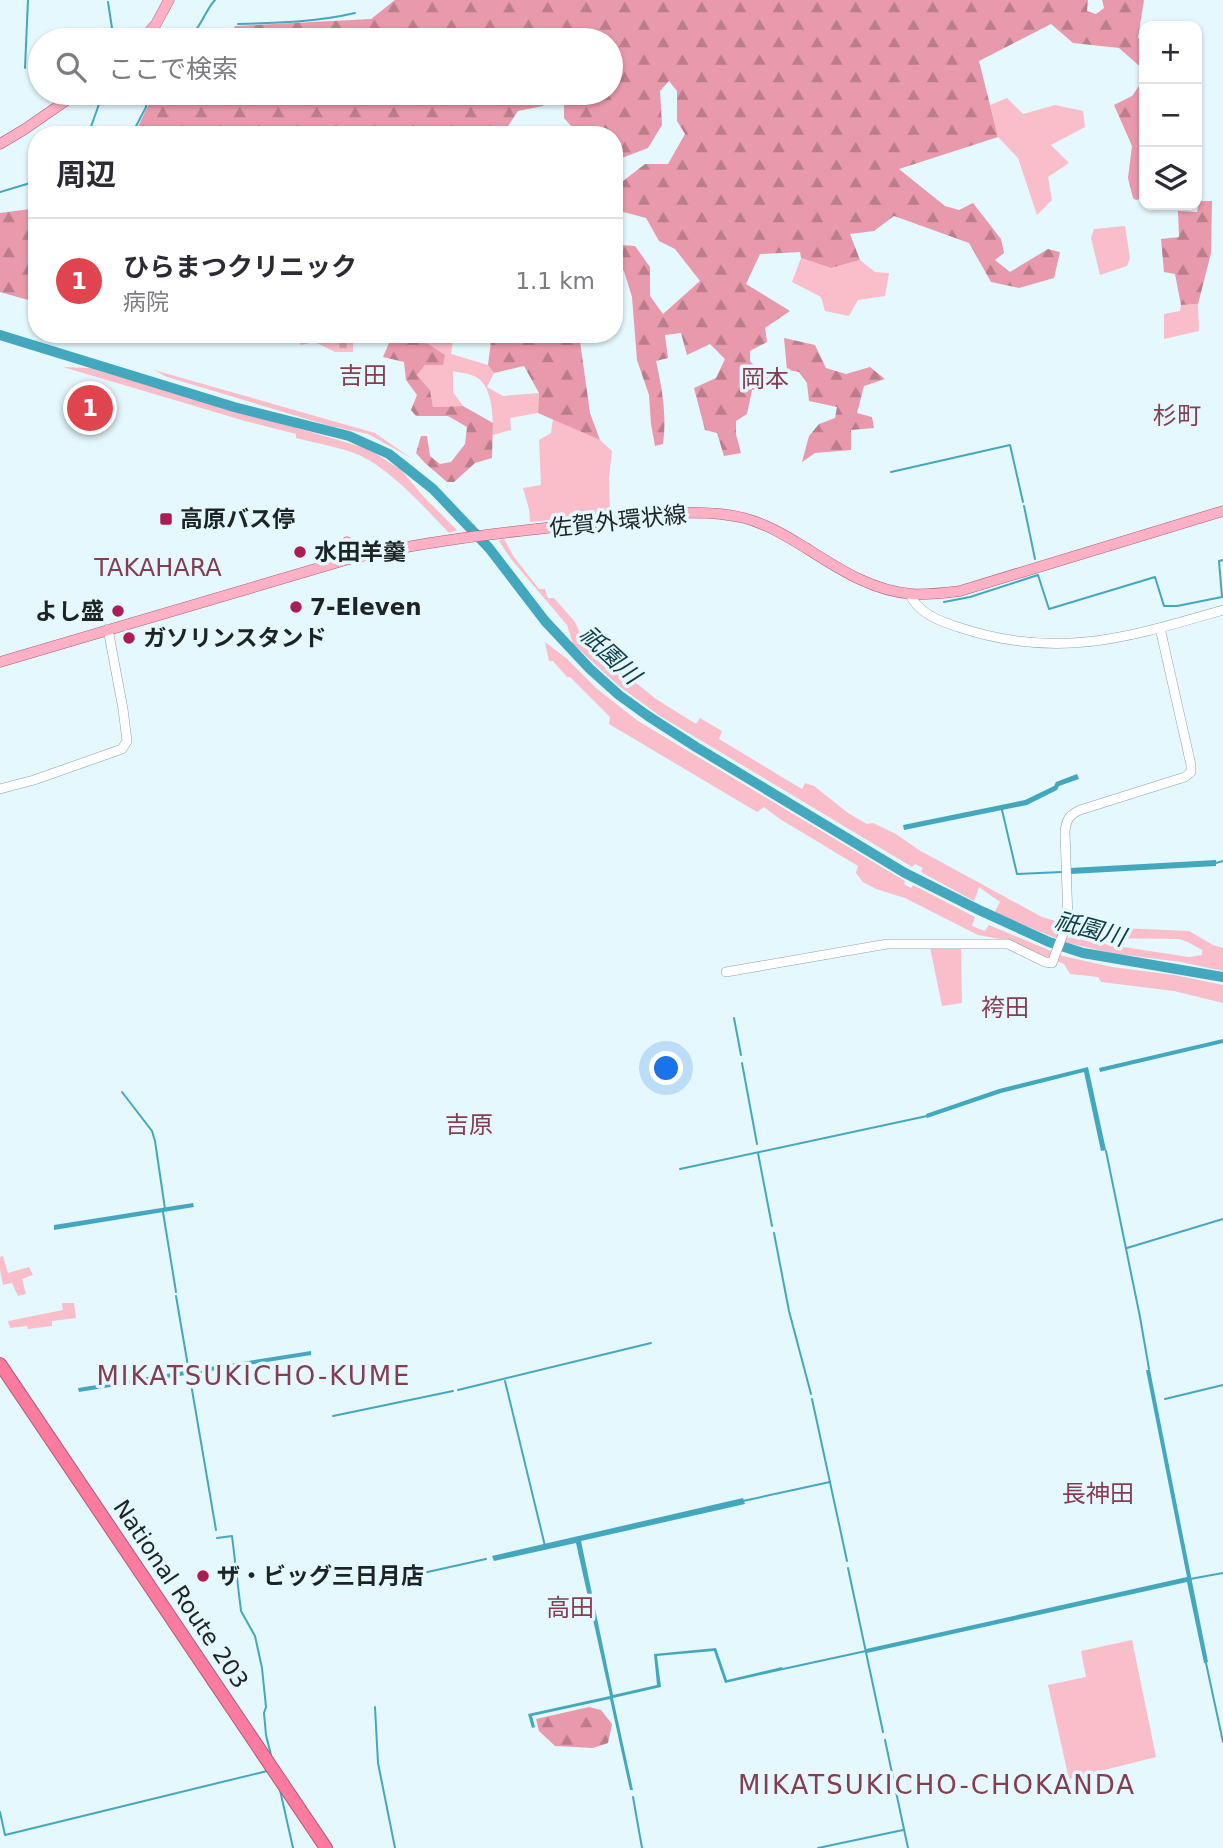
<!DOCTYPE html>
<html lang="ja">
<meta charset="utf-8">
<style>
:root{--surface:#fff;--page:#f7f7f7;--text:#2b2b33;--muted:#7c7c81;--line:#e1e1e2;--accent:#ea580c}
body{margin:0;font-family:"DejaVu Sans","Noto Sans JP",sans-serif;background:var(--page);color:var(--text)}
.controls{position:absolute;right:21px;top:21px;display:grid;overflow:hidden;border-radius:14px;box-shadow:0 2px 5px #0004}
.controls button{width:63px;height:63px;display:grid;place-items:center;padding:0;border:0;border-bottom:2px solid var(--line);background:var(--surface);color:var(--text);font:35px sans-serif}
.you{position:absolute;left:667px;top:1069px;width:24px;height:24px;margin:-18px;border:5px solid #fff;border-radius:50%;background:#1a73e8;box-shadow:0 0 0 10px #1a73e833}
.badge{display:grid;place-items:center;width:46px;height:46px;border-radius:50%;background:var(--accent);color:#fff;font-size:23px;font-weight:700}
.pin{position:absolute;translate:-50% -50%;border:4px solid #fff;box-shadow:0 2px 7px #0006}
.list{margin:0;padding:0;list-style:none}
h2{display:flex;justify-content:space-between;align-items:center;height:91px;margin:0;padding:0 28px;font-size:30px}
h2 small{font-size:23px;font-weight:400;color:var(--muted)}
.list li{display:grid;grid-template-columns:46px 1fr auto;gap:21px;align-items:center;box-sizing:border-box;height:126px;padding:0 28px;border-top:2px solid var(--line)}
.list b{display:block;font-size:26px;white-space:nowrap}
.list p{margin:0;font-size:23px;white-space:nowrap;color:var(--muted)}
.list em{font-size:23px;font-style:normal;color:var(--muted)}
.icon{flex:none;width:38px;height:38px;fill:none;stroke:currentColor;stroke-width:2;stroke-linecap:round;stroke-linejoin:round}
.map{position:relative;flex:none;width:1223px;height:1848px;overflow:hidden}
.search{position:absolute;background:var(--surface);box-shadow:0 2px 5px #0004;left:28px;top:28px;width:595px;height:77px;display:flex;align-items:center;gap:18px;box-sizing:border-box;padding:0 24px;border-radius:38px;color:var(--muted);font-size:26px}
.panel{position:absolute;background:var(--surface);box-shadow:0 2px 5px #0004;left:28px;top:126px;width:595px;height:217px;border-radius:28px}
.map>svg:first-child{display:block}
.green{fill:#fabdca;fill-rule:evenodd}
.forest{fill:url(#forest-firs)}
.cemetery{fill:url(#cemetery-stones)}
.water{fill:#43a8be}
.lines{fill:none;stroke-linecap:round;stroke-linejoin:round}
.stream{stroke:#43a8be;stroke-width:2}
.river{stroke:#43a8be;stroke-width:10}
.secondary-casing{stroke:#90a1a6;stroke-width:10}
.primary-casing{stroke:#af5d75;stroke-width:11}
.highway-casing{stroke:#af5d75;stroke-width:14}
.secondary{stroke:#fff;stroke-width:9}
.primary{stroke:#feb0c5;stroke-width:10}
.highway{stroke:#fd7b9f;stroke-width:12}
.poi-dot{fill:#ad1d55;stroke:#e5f8fd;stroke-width:2.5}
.labels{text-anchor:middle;stroke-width:7;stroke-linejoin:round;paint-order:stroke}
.poi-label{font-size:23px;font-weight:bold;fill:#1d2426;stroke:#e5f8fd;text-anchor:start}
.street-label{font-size:23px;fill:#1d2426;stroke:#e5f8fd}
.neighbourhood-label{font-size:24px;fill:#843d51;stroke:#e5f8fd}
.water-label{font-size:24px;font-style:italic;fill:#0e3c46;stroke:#e5f8fd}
.quarter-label{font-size:26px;letter-spacing:2px;fill:#843d51;stroke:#e5f8fd}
</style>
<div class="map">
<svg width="1223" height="1848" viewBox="0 0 1223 1848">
<defs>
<pattern id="forest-firs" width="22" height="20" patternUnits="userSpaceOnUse" patternTransform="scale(1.75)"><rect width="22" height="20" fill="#e899ab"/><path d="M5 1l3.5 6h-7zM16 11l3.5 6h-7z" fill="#bb7d8b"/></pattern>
<pattern id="cemetery-stones" width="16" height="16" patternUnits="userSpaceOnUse" patternTransform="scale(1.75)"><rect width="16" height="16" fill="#fabdca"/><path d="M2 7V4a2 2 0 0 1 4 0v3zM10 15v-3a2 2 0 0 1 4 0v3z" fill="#d6a2ad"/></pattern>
</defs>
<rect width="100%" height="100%" fill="#e5f8fd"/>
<g class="green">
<polygon points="1007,98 1023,114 1055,105 1083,111 1085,127 1051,145 1069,163 1048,177 1052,200 1037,215 1018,158 998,137 990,105"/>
<polygon points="1125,226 1130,258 1127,266 1100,275 1091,238 1094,229"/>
<polygon points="801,258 831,268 860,260 875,272 889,273 885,296 858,300 849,316 825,311 821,297 792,282"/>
<polygon points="1198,304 1199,331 1164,339 1164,314 1180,311 1181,305"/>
<path d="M410,334h44l-3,20 37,11 6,8 -7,14 16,9 36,-3 -1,20 -28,5 1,12 -18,5c0,-18 0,-49 -17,-58 -7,-4 -16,-4 -23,-6v21l10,14 -30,1 -3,-17 -13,-15 8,-10z"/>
<path d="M63,367l27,1 279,81 32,21 23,27 33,33 -8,3c-27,-28 -55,-61 -90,-78 -18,-8 -44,-12 -63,-17v-4l-51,-13z"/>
<polygon points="154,370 375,433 411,458 368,434 330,426 167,377"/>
<polygon points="553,419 600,440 612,451 609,479 610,514 530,522 529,509 523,488 541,485 539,440 551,433"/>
<path d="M504,539l10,18 25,32h6l3,9h6l21,24 8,18 73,59 40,25 4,-6 22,13 -3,8 83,50 3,-6 9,3 34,27 19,11 6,-1 23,11 23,16 123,67 20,6 -4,12 12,3 3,-14 25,3 91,4 24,14 10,3v23l-42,-9 -70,-9 -43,-10 -74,-30 6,-11 -21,-15 -5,14 -53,-29 2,-4 -8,-4 -3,3 -252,-151 -41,-30 -46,-42 -6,-19 -56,-66 -12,-18zM1094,938l85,1 9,3 14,8v5l-13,2 -92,-14z"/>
<polygon points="545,642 566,658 596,688 638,721 905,881 904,884 911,888 913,885 975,917 972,926 985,931 989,925 1063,956 1112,967 1174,975 1223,985 1223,1003 1174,991 1101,982 1098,977 1070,974 1064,964 1006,940 978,935 905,898 876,889 863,882 856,873 858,866 780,819 764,807 757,812 609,724 610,717 570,677 567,677 553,661 549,661"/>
<polygon points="930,947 961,947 962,1003 942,1006"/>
<polygon points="3,1256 8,1273 29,1267 33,1275 22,1279 26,1294 18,1296 12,1283 3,1285 0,1270 0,1257"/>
<polygon points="62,1303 74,1303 76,1318 52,1321 52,1326 28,1329 27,1326 10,1328 8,1321 63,1310"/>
<polygon points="1132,1640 1156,1757 1069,1779 1048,1685 1086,1677 1081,1651"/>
</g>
<g class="forest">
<path d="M395,0h693l-1,11 9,3 8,-6 -2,-8h42l-6,38 6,6v26l-25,-22 -46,-5 -22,-19 -72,37 19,76 -99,32 46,37 14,4 14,-7 28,36 3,14 -9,7 15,12 38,-23 12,3 -6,26 -35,10 -28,-6 -22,-39 -75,-27 -20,15 -24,3 10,26 -29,8 -30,-10 -1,-6 -40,2 -14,30 44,27 -25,17 2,14 -17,9v10l9,10 19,2 -5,13 -21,4 -5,24 -11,7v13l5,19 -17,3 -7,-23 -12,-3 -11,-42 22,-10 9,-19 -15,-15 -23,11 -6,-22 -16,2 3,23 -12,3c6,27 11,55 7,83l-8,2 -4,-22 -2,-29 -12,-35 -5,-63 -8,-26 -6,-8 3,-18 14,1 15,21v29l13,18 37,-33 -25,-32 -16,-8 -13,-23 -30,-8 -2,-22 31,-24h23l17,-30 -8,-13v-30l-8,-10 -9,10 2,34 -14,23 -34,13v-26h-35l-15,-17v-25h47v-53h-382l6,-14 136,-7z"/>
<polygon points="1144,79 1144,198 1136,200 1133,198 1128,178 1132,146 1114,105 1132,96"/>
<polygon points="154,93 549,93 543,106 518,111 502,135 134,135"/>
<polygon points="1199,201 1212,201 1211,253 1198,304 1181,305 1175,274 1164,272 1161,239 1179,237 1178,211 1197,212"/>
<polygon points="37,208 37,304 35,302 0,292 0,213"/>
<path d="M387,334c29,0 34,5 58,21l-2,10h-18l-8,10 13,15 3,17 30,-1 30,17 -1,35 -17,5 -21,19h-7l-22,-19 -9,-10 5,-17h6l3,20 10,8 11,-2 14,-18 2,-17 -19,-11h-32l-5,-6 6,-15 -11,-15 -2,-18 -21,-5 6,-14z"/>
<polygon points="488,334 579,334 590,413 600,440 538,413 539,393 524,366 494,373 488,365 491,341"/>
<polygon points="784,338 815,345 826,368 846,374 870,367 885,379 864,386 857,413 872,417 874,428 851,430 851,450 815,453 802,462 809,436 819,424 835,418 837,407 809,401 807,383 799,372 787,370"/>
<polygon points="589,1707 601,1710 612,1724 608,1743 593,1748 555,1746 539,1731 536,1719"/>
</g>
<polygon class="cemetery" points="296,334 346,334 345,342 353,343 353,352 335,352 315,342 301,345 295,336"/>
<g class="water">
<polygon points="1077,774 1079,779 1059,786 1057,790 1027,805 904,830 903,825 1025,800 1054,786 1056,782"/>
<polygon points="1216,860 1216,866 1071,874 1070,868"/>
<polygon points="1223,1039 1223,1043 1100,1072 1099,1068"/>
<polygon points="1088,1067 1106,1150 1101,1151 1084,1072 1001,1093 927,1118 926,1114 999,1089"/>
<polygon points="193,1203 194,1207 54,1230 54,1225"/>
<polygon points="311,1351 311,1355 79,1392 78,1388"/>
<polygon points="1146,1370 1150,1370 1208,1662 1204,1663 1187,1582 867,1653 866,1649 1187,1577"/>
<polygon points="743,1498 745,1504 581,1541 613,1695 657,1685 654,1654 716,1648 727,1680 782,1667 783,1670 725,1683 714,1651 657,1656 661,1687 613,1698 633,1790 630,1790 610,1699 532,1716 535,1727 532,1728 528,1714 610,1696 576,1543 494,1561 492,1556"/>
</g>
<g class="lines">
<g class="stream">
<polyline points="108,2 112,28 107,31 109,40"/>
<path d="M238,24c40,-1 79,-2 117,-11"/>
<path d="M161,40c9,-1 25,-1 32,-7 9,-8 13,-24 22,-33"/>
<polyline points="25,68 28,0"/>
<polyline points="88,135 103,93"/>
<polyline points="124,135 133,132 146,107 147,95 149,93"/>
<polyline points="0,192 37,181"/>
<polyline points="891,472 1010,445 1023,502"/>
<polyline points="1024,506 1035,559"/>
<polyline points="944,602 970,597 1038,575 1049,609 1155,577 1164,606 1177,606 1222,597 1219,561 1223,560"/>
<polyline points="1002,810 1017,874 1062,872"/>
<polyline points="1216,863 1223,861"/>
<polyline points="734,1018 741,1055"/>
<polyline points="742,1063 757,1144"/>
<polyline points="122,1092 152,1131 155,1141 165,1209"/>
<polyline points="1106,1151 1140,1317 1149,1369"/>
<polyline points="758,1153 772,1226"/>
<polyline points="680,1169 927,1116"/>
<polyline points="163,1212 176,1292"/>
<polyline points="774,1233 789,1311 811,1394"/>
<polyline points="1127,1248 1223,1219"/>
<polyline points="176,1296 216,1530"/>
<polyline points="505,1381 545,1546"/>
<polyline points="458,1390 651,1343"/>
<polyline points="812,1399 847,1561"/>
<polyline points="1165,1399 1223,1385"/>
<polyline points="333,1416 453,1391"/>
<polyline points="743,1501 830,1482"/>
<polyline points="217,1538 232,1536 241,1611 255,1636 262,1668 266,1707 264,1713 266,1735 271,1755"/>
<polyline points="848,1568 883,1732"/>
<polyline points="1190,1579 1223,1573"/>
<polyline points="360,1587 486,1559"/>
<polyline points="1206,1663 1223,1742"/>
<polyline points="783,1669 866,1651"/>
<polyline points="375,1707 378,1763 395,1848"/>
<polyline points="885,1740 908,1848"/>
<polyline points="276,1784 280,1790 293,1848"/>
<polyline points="633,1797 642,1848"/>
<polyline points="0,1812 5,1835 267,1771"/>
<polyline points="818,1848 903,1830"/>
</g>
<polyline class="river" points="0,335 234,407 349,436 389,454 433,489 489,548 545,621 590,669 619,695 648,716 696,747 905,873 979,910 1049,942 1083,953 1223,977"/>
<g class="secondary-casing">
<g id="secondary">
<path d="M910,594c8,20 32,28 51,34 98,32 168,9 262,-18"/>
<polyline points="0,789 34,780 122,749 127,741 123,709 108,629"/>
<path d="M726,972l161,-28h121l37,18 7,1 16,-42 -3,-89c1,-12 4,-17 15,-22l105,-33 6,-5v-7l-31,-137"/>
</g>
</g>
<g class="primary-casing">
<g id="primary">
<polyline points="142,40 156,24 169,0"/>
<polyline points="0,144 25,129 77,93"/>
<polyline points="347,542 352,551 349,559"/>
<path d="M0,662l349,-103c79,-19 160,-27 242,-36 50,-6 103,-17 153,-5 23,6 42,18 62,30 33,21 66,43 106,46 16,1 32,-1 48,-3l263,-80"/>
</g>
</g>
<g class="highway-casing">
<polyline id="highway" points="0,1364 326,1848"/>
</g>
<use href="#secondary" class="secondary"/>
<use href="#primary" class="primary"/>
<use href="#highway" class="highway"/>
</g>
<g class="poi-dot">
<rect x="159" y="512" width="14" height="14" rx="3.5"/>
<circle cx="300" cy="552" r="7"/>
<circle cx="296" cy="607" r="7"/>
<circle cx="118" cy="611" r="7"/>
<circle cx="129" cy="638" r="7"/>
<circle cx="203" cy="1576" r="7"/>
</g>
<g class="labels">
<g class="poi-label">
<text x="180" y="527">高原バス停</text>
<text x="314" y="560">水田羊羹</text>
<text x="310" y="615">7-Eleven</text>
<text x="104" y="619" text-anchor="end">よし盛</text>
<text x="143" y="646">ガソリンスタンド</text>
<text x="217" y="1584">ザ・ビッグ三日月店</text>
</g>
<g class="street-label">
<text transform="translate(618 521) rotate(-6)" y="8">佐賀外環状線</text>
<text transform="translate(181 1594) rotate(56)" y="8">National Route 203</text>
</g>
<g class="neighbourhood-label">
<text x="363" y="384">吉田</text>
<text x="765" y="387">岡本</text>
<text x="1177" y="424">杉町</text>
<text x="158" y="576">TAKAHARA</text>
<text x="1005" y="1016">袴田</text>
<text x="469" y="1133">吉原</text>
<text x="1098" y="1502">長神田</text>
<text x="570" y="1616">高田</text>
</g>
<g class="water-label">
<text transform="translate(610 655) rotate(43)" y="8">祇園川</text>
<text transform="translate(1090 929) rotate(15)" y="8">祇園川</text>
</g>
<g class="quarter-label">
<text x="254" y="1385">MIKATSUKICHO-KUME</text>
<text x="937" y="1794">MIKATSUKICHO-CHOKANDA</text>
</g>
</g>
</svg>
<div class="controls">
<button>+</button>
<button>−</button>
<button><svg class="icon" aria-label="layers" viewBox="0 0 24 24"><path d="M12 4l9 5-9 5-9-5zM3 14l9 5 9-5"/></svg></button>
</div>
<div class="you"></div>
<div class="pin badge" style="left:90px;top:408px;background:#e0444e">1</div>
<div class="search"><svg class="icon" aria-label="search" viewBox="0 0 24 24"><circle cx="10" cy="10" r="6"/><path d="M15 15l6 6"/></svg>ここで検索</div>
<section class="panel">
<h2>周辺<small></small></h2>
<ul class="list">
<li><span class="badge" style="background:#e0444e">1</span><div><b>ひらまつクリニック</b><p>病院</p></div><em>1.1 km</em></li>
</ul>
</section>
</div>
